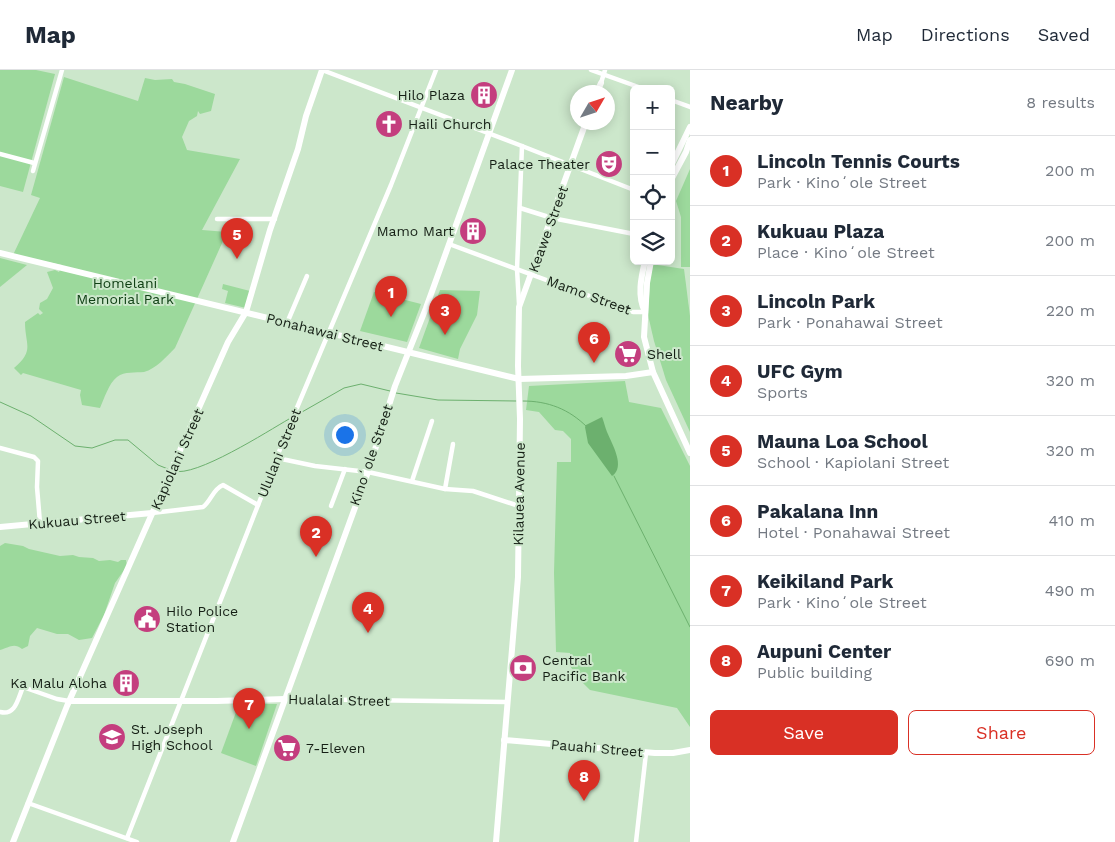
<!DOCTYPE html>
<meta charset="utf-8">
<style>
:root{--surface:#fff;--page:#f6f6f7;--text:#1f2937;--muted:#747a83;--line:#e0e1e3;--accent:#d93025}
body{margin:0;font-family:"Work Sans",sans-serif;background:var(--page);color:var(--text)}
.controls{position:absolute;right:15px;top:15px;display:grid;overflow:hidden;border-radius:8px;box-shadow:0 2px 12px #0003}
.controls button{width:45px;height:45px;display:grid;place-items:center;padding:0;border:0;border-bottom:1px solid var(--line);background:var(--surface);color:var(--text);font:25px sans-serif}
.compass{position:absolute;left:570px;top:15px;width:45px;height:45px;border-radius:50%;background:var(--surface);box-shadow:0 2px 12px #0003;rotate:51deg}
.you{position:absolute;left:344px;top:364px;width:18px;height:18px;margin:-12px;border:4px solid #fff;border-radius:50%;background:#1a73e8;box-shadow:0 0 0 8px #1a73e833}
.badge{display:grid;place-items:center;width:32px;height:32px;border-radius:50%;background:var(--accent);color:#fff;font-size:16px;font-weight:700}
.pin{position:absolute;translate:-50% -41px;filter:drop-shadow(0 1px 2px #0008)}
.pin::after{content:'';position:absolute;top:26px;width:18px;height:15px;background:inherit;clip-path:polygon(0 0,100% 0,50% 100%)}
.list{margin:0;padding:0;list-style:none}
h2{display:flex;justify-content:space-between;align-items:center;height:65px;margin:0;padding:0 20px;font-size:21px}
h2 small{font-size:16px;font-weight:400;color:var(--muted)}
.list li{display:grid;grid-template-columns:32px 1fr auto;gap:15px;align-items:center;box-sizing:border-box;height:70px;padding:0 20px;border-top:1px solid var(--line)}
.list b{display:block;font-size:19px;white-space:nowrap}
.list p{margin:0;font-size:16px;white-space:nowrap;color:var(--muted)}
.list em{font-size:16px;font-style:normal;color:var(--muted)}
.actions{display:flex;gap:10px;padding:15px 20px}
.actions a{flex:1;padding:11px 0;border:1px solid var(--accent);border-radius:8px;text-align:center;font-size:18px;color:var(--accent)}
.actions .main{background:var(--accent);color:#fff}
.icon{flex:none;width:28px;height:28px;fill:none;stroke:currentColor;stroke-width:2;stroke-linecap:round;stroke-linejoin:round}
.map{position:relative;flex:none;width:690px;height:772px;overflow:hidden}
header{display:flex;align-items:center;gap:30px;box-sizing:border-box;height:70px;padding:0 25px;background:var(--surface);border-bottom:1px solid var(--line)}
header strong{font-size:24px}
nav{display:flex;gap:28px;margin-inline-start:auto;font-size:18px}
main{display:flex}
aside{flex:1;background:var(--surface)}
.map>svg:first-child{display:block}
.green{fill:#9cd99c}
.water{fill:#6cb06e}
.lines{fill:none;stroke-linecap:round;stroke-linejoin:round}
.stream{stroke:#6cb06e;stroke-width:1}
.street{stroke:#fff;stroke-width:4.5}
.secondary{stroke:#fff;stroke-width:6}
.labels{text-anchor:middle;stroke-width:4;stroke-linejoin:round;paint-order:stroke}
.poi-label{font-size:14px;fill:#151f15;stroke:#cce7cb;text-anchor:start}
.street-label{font-size:14px;fill:#151f15;stroke:#cce7cb}
.park-label{font-size:14px;fill:#104015;stroke:#cce7cb}
</style>
<header>
<strong>Map</strong>
<nav><a>Map</a><a>Directions</a><a>Saved</a></nav>
</header>
<main>
<div class="map">
<svg width="690" height="772" viewBox="0 0 690 772">
<rect width="100%" height="100%" fill="#cce7cb"/>
<g class="green">
<polygon points="0,0 36,0 55,4 23,122 0,116"/>
<path d="M64,7l74,24 7,-23 10,2 17,-1 2,3 11,2 30,10 -4,17 -11,3 -2,-3 -1,5 -8,5 -7,16 5,13 53,9 -38,71 25,2 -52,116c-8,8 -19,21 -31,24 -9,1 -19,-1 -27,5 -8,6 -13,22 -17,31l-18,-3 -2,-10 1,-5 -58,-17 -2,2 -7,-7c21,-18 11,-23 11,-46l13,-9 2,2 3,-2 -4,-4 1,-6 7,-4 6,-11 -6,-16 8,-2 4,2 3,-7 -49,-10 27,-57 -9,-3z"/>
<polygon points="690,99 690,197 681,197 681,147 676,131"/>
<polygon points="0,188 27,195 0,217"/>
<polygon points="651,194 684,199 690,246 690,362 666,310 654,271 648,245"/>
<polygon points="223,214 250,221 246,238 225,233 228,221 222,219"/>
<polygon points="440,220 480,221 477,245 460,279 458,289 419,278"/>
<polygon points="374,222 421,234 407,272 360,261"/>
<polygon points="625,311 629,332 661,338 690,396 690,657 677,638 590,620 579,609 570,596 570,583 556,582 554,503 557,392 571,392 571,369 563,361 555,360 539,342 526,340 529,316"/>
<path d="M5,473l18,3 6,3 31,7 13,-1 6,2 14,1 6,3 11,-1 8,2 3,-2h5l1,6 -12,17 -11,32 -12,23 -13,2 -11,-6h-11l-20,-6 -7,8 -2,10 -6,3c-8,-7 -14,-1 -22,1v-104z"/>
<polygon points="239,634 277,634 256,696 221,683"/>
</g>
<path class="water" d="M602,347c2,5 3,10 5,15 5,12 19,35 5,44l-24,-33 -3,-16 1,-2z"/>
<g class="lines">
<g class="stream">
<polyline points="396,323 438,330 516,331"/>
<path d="M523,331c25,0 46,8 64,26"/>
<polyline points="0,332 31,346 75,376 92,378 115,370 128,370 158,395 168,399"/>
<polyline points="295,346 344,318 361,314 390,321"/>
<path d="M174,401c21,7 94,-40 115,-52"/>
<polyline points="614,406 690,557"/>
</g>
<g class="street">
<polyline points="322,0 522,76 634,120"/>
<polyline points="591,0 644,19"/>
<polyline points="601,13 605,0"/>
<polyline points="671,30 690,37"/>
<polyline points="0,84 34,93"/>
<polyline points="33,101 62,0"/>
<polyline points="520,138 552,148 634,164"/>
<polyline points="217,149 275,149"/>
<polyline points="449,174 633,242 645,242"/>
<polyline points="519,234 517,199 522,76"/>
<polyline points="287,253 307,206"/>
<polyline points="0,378 34,387 38,391 37,417 40,453"/>
<polyline points="277,388 315,396 368,402 445,419 473,421 519,436"/>
<polyline points="412,411 432,351"/>
<polyline points="445,419 453,374"/>
<polyline points="331,436 345,399"/>
<path d="M152,443l51,-6c8,-6 10,-18 20,-22l35,20"/>
<polyline points="285,629 507,632"/>
<path d="M0,642c16,4 18,-14 23,-25l34,12 12,2"/>
<polyline points="28,733 137,772"/>
<polyline points="127,768 288,359 391,115 436,0"/>
<polyline points="636,772 646,683"/>
</g>
<g class="secondary">
<polyline points="597,22 601,13"/>
<polyline points="671,96 690,57"/>
<polyline points="671,110 686,82 690,70"/>
<polyline points="0,183 519,309 626,306 653,302"/>
<path d="M645,191c-4,17 -8,35 0,51"/>
<polyline points="651,191 647,213 644,267 653,302 690,383"/>
<polyline points="0,457 152,443"/>
<polyline points="69,631 217,631 285,629"/>
<polyline points="504,670 655,683 673,683 690,680"/>
<polyline points="13,772 67,636 228,272 246,242 270,160 298,79 306,46 322,0"/>
<polyline points="233,772 368,402 395,316 426,238 512,0"/>
<polyline points="496,772 518,507 520,349 518,296 519,237 586,52"/>
</g>
</g>
<defs>
<g id="building-disc" transform="scale(1.4375)"><circle r="9.5" fill="#c43e7e" stroke="#cce7cb"/><path d="M-4-6H4V6H1V3H-1V6H-4ZM-2.5-4.3h1.7v1.8h-1.7ZM.8-4.3h1.7v1.8H.8ZM-2.5-1h1.7V.8h-1.7ZM.8-1h1.7V.8H.8Z" fill="#fff"/></g>
<g id="church-disc" transform="scale(1.4375)"><circle r="9.5" fill="#c43e7e" stroke="#cce7cb"/><path d="M-1.2-6h2.4v3.5h3.3v2.4h-3.3V6h-2.4V-.1h-3.3v-2.4h3.3Z" fill="#fff"/></g>
<g id="theatre-disc" transform="scale(1.4375)"><circle r="9.5" fill="#c43e7e" stroke="#cce7cb"/><path d="M-5-5.5Q0-4 5-5.5V0Q5 5 0 6Q-5 5-5 0ZM-3.3-2.5H-1v1.5H-3.3ZM1-2.5H3.3v1.5H1ZM-2.8 1Q0 5.5 2.8 1Z" fill="#fff"/></g>
<g id="supermarket-disc" transform="scale(1.4375)"><circle r="9.5" fill="#c43e7e" stroke="#cce7cb"/><path d="M-6-5.5h2.5l.6 2H6L4.5 2H-2.5L-4.4-4H-6ZM-1.5 3.2a1.3 1.3 0 1 0 .1 0ZM3 3.2a1.3 1.3 0 1 0 .1 0Z" fill="#fff"/></g>
<g id="civic-disc" transform="scale(1.4375)"><circle r="9.5" fill="#c43e7e" stroke="#cce7cb"/><path d="M-.6-6.5H3V-4.5H.6V-3L4-1V1h2V6H-6V1h2V-1L-.6-3ZM-1.2 2.5V6h2.4V2.5Z" fill="#fff"/></g>
<g id="bank-disc" transform="scale(1.4375)"><circle r="9.5" fill="#c43e7e" stroke="#cce7cb"/><path d="M-6-4H6V4H-6ZM0-2.3a2.3 2.3 0 1 0 0 4.6a2.3 2.3 0 1 0 0-4.6Z" fill="#fff"/></g>
<g id="school-disc" transform="scale(1.4375)"><circle r="9.5" fill="#c43e7e" stroke="#cce7cb"/><path d="M0-5L7-2L0 1L-7-2ZM-4 1L0 2.5L4 1V4Q0 6-4 4Z" fill="#fff"/></g>
</defs>
<g fill-rule="evenodd">
<use href="#building-disc" x="484" y="25"/>
<use href="#church-disc" x="389" y="54"/>
<use href="#theatre-disc" x="609" y="94"/>
<use href="#building-disc" x="473" y="161"/>
<use href="#supermarket-disc" x="628" y="284"/>
<use href="#civic-disc" x="147" y="549"/>
<use href="#bank-disc" x="523" y="598"/>
<use href="#building-disc" x="126" y="613"/>
<use href="#school-disc" x="112" y="667"/>
<use href="#supermarket-disc" x="287" y="678"/>
</g>
<g class="labels">
<g class="poi-label">
<text x="465" y="30" text-anchor="end">Hilo Plaza</text>
<text x="408" y="59">Haili Church</text>
<text x="590" y="99" text-anchor="end">Palace Theater</text>
<text x="454" y="166" text-anchor="end">Mamo Mart</text>
<text x="647" y="289">Shell</text>
<text x="166" y="546">Hilo Police<tspan x="166" dy="16">Station</tspan></text>
<text x="542" y="595">Central<tspan x="542" dy="16">Pacific Bank</tspan></text>
<text x="107" y="618" text-anchor="end">Ka Malu Aloha</text>
<text x="131" y="664">St. Joseph<tspan x="131" dy="16">High School</tspan></text>
<text x="306" y="683">7-Eleven</text>
</g>
<g class="street-label">
<text transform="translate(548 159) rotate(-70)" y="5">Keawe Street</text>
<text transform="translate(589 225) rotate(20)" y="5">Mamo Street</text>
<text transform="translate(325 262) rotate(14)" y="5">Ponahawai Street</text>
<text transform="translate(279 383) rotate(-68)" y="5">Ululani Street</text>
<text transform="translate(371 385) rotate(-71)" y="5">Kinoʻole Street</text>
<text transform="translate(177 389) rotate(-66)" y="5">Kapiolani Street</text>
<text transform="translate(519 424) rotate(-89)" y="5">Kilauea Avenue</text>
<text transform="translate(77 450) rotate(-5)" y="5">Kukuau Street</text>
<text transform="translate(339 630) rotate(1)" y="5">Hualalai Street</text>
<text transform="translate(597 678) rotate(5)" y="5">Pauahi Street</text>
</g>
<g class="park-label">
<text x="125" y="218">Homelani<tspan x="125" dy="16">Memorial Park</tspan></text>
</g>
</g>
</svg>
<div class="controls">
<button>+</button>
<button>−</button>
<button><svg class="icon" aria-label="locate" viewBox="0 0 24 24"><circle cx="12" cy="12" r="6"/><path d="M12 2v4M12 18v4M2 12h4M18 12h4"/></svg></button>
<button><svg class="icon" aria-label="layers" viewBox="0 0 24 24"><path d="M12 4l9 5-9 5-9-5zM3 14l9 5 9-5"/></svg></button>
</div>
<svg class="compass" viewBox="-18 -18 36 36"><path d="M0-13l5 13h-10z" fill="#e53935"/><path d="M0 13l5-13h-10z" fill="#747a83"/></svg>
<div class="you"></div>
<div class="pin badge" style="left:391px;top:247px">1</div>
<div class="pin badge" style="left:316px;top:487px">2</div>
<div class="pin badge" style="left:445px;top:265px">3</div>
<div class="pin badge" style="left:368px;top:563px">4</div>
<div class="pin badge" style="left:237px;top:189px">5</div>
<div class="pin badge" style="left:594px;top:293px">6</div>
<div class="pin badge" style="left:249px;top:659px">7</div>
<div class="pin badge" style="left:584px;top:731px">8</div>
</div>
<aside>
<h2>Nearby<small>8 results</small></h2>
<ul class="list">
<li><span class="badge">1</span><div><b>Lincoln Tennis Courts</b><p>Park · Kinoʻole Street</p></div><em>200 m</em></li>
<li><span class="badge">2</span><div><b>Kukuau Plaza</b><p>Place · Kinoʻole Street</p></div><em>200 m</em></li>
<li><span class="badge">3</span><div><b>Lincoln Park</b><p>Park · Ponahawai Street</p></div><em>220 m</em></li>
<li><span class="badge">4</span><div><b>UFC Gym</b><p>Sports</p></div><em>320 m</em></li>
<li><span class="badge">5</span><div><b>Mauna Loa School</b><p>School · Kapiolani Street</p></div><em>320 m</em></li>
<li><span class="badge">6</span><div><b>Pakalana Inn</b><p>Hotel · Ponahawai Street</p></div><em>410 m</em></li>
<li><span class="badge">7</span><div><b>Keikiland Park</b><p>Park · Kinoʻole Street</p></div><em>490 m</em></li>
<li><span class="badge">8</span><div><b>Aupuni Center</b><p>Public building</p></div><em>690 m</em></li>
</ul>
<div class="actions"><a class="main">Save</a><a>Share</a></div>
</aside>
</main>
